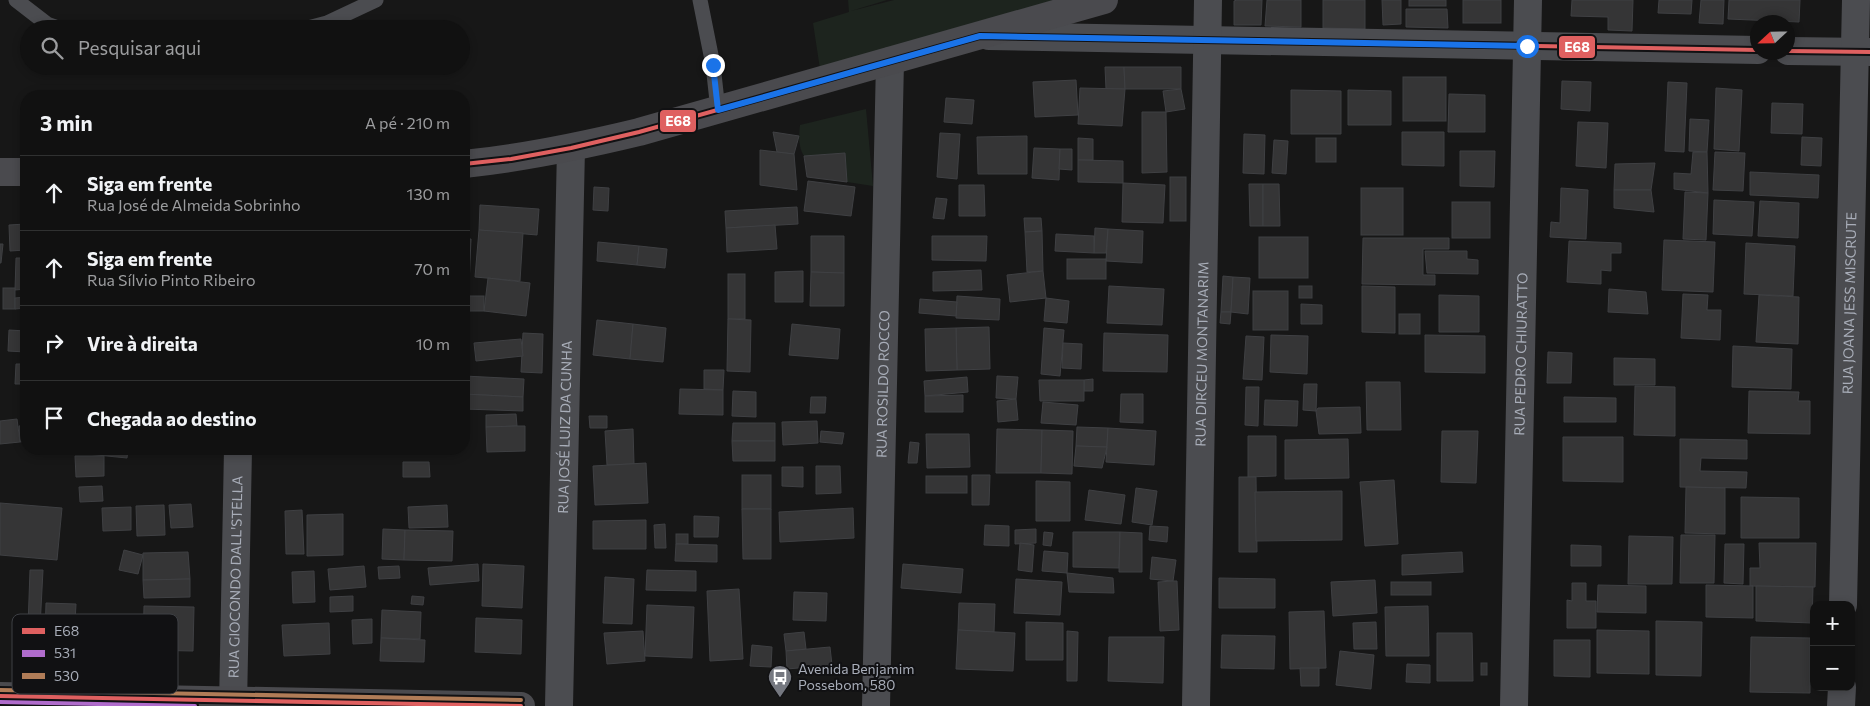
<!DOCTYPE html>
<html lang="pt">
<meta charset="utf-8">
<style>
:root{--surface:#111;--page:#1e1f1f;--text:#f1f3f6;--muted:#9c9d9f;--line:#303131}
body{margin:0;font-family:Commissioner,sans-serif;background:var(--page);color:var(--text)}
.controls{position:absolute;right:15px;bottom:15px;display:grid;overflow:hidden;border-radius:10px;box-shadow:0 2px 8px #0003}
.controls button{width:45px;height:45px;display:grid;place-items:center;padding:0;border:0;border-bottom:1px solid var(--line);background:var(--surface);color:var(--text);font:25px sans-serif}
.compass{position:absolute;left:1750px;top:15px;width:45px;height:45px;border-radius:50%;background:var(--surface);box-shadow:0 2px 8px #0003;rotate:248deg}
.stop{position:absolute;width:15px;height:15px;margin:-11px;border:4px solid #1a73e8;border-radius:50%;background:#fff}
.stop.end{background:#1a73e8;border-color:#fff;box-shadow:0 1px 5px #0008}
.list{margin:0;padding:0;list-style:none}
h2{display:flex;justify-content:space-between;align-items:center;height:65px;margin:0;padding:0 20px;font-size:21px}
h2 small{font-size:16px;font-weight:400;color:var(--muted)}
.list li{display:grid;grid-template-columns:32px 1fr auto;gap:15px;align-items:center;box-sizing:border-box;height:75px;padding:0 20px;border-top:1px solid var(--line)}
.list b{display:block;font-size:19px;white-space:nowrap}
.list p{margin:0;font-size:16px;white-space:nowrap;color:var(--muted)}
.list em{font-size:16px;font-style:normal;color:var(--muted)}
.icon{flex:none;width:28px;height:28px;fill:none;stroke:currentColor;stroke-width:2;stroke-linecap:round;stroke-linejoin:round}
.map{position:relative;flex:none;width:1870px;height:706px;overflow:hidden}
.search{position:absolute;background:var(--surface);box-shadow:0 2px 8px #0003;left:20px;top:20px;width:450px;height:55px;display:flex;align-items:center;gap:12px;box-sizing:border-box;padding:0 18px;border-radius:28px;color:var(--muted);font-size:19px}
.panel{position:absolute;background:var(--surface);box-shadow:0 2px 8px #0003;left:20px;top:90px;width:450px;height:365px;border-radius:20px}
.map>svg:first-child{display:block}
.green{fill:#1d241e}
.building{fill:#353536;stroke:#3f4043}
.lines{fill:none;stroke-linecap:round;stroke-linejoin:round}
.lane{stroke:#4b4c50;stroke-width:15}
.street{stroke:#4b4c50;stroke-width:28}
.secondary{stroke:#4a4a4e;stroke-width:28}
.bus-1-casing{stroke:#111113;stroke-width:8}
.bus-2-casing{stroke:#111113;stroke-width:8}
.bus-3-casing{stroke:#111113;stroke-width:8}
.bus-1{stroke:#df6060;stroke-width:4}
.bus-2{stroke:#b06ccc;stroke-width:4}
.bus-3{stroke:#b07c57;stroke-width:4}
.route{stroke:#1a73e8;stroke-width:6}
.labels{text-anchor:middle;stroke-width:4;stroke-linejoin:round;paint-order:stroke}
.street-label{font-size:14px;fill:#a8adb8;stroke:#111113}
.poi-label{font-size:14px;fill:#a8adb8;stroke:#111113;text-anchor:start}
.key{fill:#111113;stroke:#3e4045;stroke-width:1}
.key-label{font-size:14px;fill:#a8adb8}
.line-badge{stroke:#111113;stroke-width:2}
.badge-label{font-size:14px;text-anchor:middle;font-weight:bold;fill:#fff}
</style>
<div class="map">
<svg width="1870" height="706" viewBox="0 0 1870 706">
<rect width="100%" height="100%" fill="#171717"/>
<g class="green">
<polygon points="848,0 887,0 851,11 894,0 1062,0 820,69 813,23 849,12"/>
<path d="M866,109l7,77 -26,-4 -2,-29 -41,3c-6,-9 -5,-21 -4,-31z"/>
</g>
<g class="building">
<polygon points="1237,0 1262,0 1261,25 1234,25 1234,1"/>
<polygon points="1267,0 1301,0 1301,27 1265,26"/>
<polygon points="1323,0 1365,0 1365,29 1323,28"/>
<polygon points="1382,0 1401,0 1401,24 1383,25"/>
<rect x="1409" y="0" width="37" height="6"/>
<rect x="1463" y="0" width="38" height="23"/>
<polygon points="1572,0 1633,0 1632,31 1608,30 1608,17 1571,16"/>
<polygon points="1659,0 1692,0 1691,14 1658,13"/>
<polygon points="1701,0 1724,0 1723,24 1699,23"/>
<polygon points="1729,0 1800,0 1799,22 1728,19"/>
<polygon points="1406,9 1447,9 1448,28 1406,27"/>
<polygon points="1105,67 1124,67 1125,89 1106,89"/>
<polygon points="1124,67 1181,67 1181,89 1125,89"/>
<rect x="1403" y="77" width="43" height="44"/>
<polygon points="1076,80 1078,115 1035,117 1033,82"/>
<polygon points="1562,81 1591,82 1590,111 1561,109"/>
<polygon points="1668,82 1687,83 1684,152 1665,151"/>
<polygon points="1080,88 1125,89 1122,126 1078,124"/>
<polygon points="1716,88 1742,90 1739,151 1714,149"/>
<polygon points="1181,89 1185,109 1166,112 1163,91"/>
<polygon points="1291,90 1341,91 1341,134 1291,134"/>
<polygon points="1348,90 1391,91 1391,125 1348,125"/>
<polygon points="1449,94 1485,95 1485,132 1448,132"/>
<polygon points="946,98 974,100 972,124 944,122"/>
<polygon points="1772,103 1803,104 1802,134 1771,133"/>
<polygon points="1142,112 1166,112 1167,172 1142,173"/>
<polygon points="1690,119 1709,120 1707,152 1689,151"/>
<polygon points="1578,122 1608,123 1606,168 1576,166"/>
<polygon points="773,132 799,136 794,154 777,152"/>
<polygon points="1402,132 1444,132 1444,166 1402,165"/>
<polygon points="940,133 960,134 957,179 937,177"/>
<polygon points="1244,134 1265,135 1264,174 1243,173"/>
<polygon points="1027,136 1027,174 978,174 977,137"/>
<polygon points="1802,137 1822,138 1821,166 1801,165"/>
<polygon points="1078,138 1093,139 1093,160 1078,160"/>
<rect x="1316" y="138" width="20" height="24"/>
<polygon points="1274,140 1288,141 1286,174 1272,173"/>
<polygon points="1034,148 1060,149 1059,180 1032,178"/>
<polygon points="1060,149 1072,149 1072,170 1059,169"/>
<polygon points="760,150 794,154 797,190 760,185"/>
<polygon points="1460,151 1495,151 1494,187 1460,186"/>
<polygon points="1693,152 1707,152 1708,193 1674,189 1674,173 1691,174"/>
<polygon points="1715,152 1745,153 1743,191 1713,190"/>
<polygon points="845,153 847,182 807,177 804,156"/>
<polygon points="1078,160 1123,161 1123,183 1078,182"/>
<polygon points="1655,163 1651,190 1614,190 1615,164"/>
<polygon points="1750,172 1819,175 1818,198 1750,195"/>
<rect x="1170" y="177" width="16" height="44"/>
<polygon points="808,181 855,187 851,216 804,211"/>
<polygon points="1123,183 1165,185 1163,223 1122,222"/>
<polygon points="1249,184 1263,184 1263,226 1250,226"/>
<polygon points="1263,184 1279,184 1280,226 1263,226"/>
<polygon points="959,185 984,185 985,216 959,216"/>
<polygon points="594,187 609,188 608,211 593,210"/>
<rect x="1361" y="188" width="42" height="47"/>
<polygon points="1561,188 1588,190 1586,239 1550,237 1551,222 1560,223"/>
<polygon points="1614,190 1651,190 1654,212 1614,208"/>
<polygon points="1685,192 1708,193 1706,240 1683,239"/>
<polygon points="936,198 947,199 944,219 933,218"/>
<polygon points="1714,200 1754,202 1752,236 1713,234"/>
<polygon points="1760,201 1799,203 1798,238 1758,236"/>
<rect x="1452" y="202" width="38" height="36"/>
<polygon points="480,205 539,209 537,235 479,230"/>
<polygon points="797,207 798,224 726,228 725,211"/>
<polygon points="1024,218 1041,218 1042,231 1025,232"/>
<polygon points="26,224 26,250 10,251 9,225"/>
<polygon points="775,225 777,249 727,252 726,228"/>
<polygon points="1095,228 1108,229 1106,253 1094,253"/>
<polygon points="1108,229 1143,231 1142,263 1106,261"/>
<polygon points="479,230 523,233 520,281 475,277"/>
<polygon points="1042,231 1043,271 1027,272 1025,232"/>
<polygon points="1056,234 1094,236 1094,253 1055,251"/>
<polygon points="811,236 844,236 844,273 811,272"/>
<polygon points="932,236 987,236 986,261 932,260"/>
<rect x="1259" y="237" width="49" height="41"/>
<polygon points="1363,238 1449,238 1449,249 1423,249 1423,275 1435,275 1435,285 1362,284"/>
<polygon points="464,239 471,239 469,286 464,286"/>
<polygon points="1664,240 1715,242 1713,292 1662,290"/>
<polygon points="1569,241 1621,243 1621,253 1611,253 1611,271 1601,270 1601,284 1567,282"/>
<polygon points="598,242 639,246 637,265 597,261"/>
<polygon points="1746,243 1795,246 1793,296 1744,294"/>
<polygon points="0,244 3,244 1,263 0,263"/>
<polygon points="639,246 667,249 665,268 637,265"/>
<polygon points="1425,251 1467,251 1467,259 1478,260 1478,274 1427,273"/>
<polygon points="16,258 26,258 26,289 15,290"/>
<rect x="1067" y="259" width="39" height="20"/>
<polygon points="981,270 982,290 933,291 933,272"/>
<polygon points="803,271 803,302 775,302 775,272"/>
<polygon points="1043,271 1046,298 1010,302 1007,275"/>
<polygon points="811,272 844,273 844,306 810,306"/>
<rect x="728" y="274" width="17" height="45"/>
<polygon points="1223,276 1233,277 1231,312 1221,312"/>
<polygon points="1233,277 1250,278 1248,314 1231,312"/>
<polygon points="488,278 530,283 526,316 484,311"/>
<polygon points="1109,286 1164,289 1162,325 1107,323"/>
<rect x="1299" y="286" width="13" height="12"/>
<polygon points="1362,286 1395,287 1395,333 1362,332"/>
<rect x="3" y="288" width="12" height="21"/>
<polygon points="1609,289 1646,292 1648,314 1608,312"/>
<rect x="1253" y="291" width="35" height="39"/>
<polygon points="1683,294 1708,295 1707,310 1721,310 1720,340 1681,338"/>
<polygon points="1439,295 1479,296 1479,332 1439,332"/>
<polygon points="1759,295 1799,297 1798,344 1756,342"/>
<rect x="464" y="296" width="20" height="15"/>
<polygon points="957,296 1000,299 999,320 956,318"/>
<polygon points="26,297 26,308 15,309 15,298"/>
<polygon points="1046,298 1069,301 1067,323 1044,321"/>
<polygon points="920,299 957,302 956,316 919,313"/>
<polygon points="1301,304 1322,305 1322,324 1301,324"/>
<polygon points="1221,312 1231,312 1230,324 1220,323"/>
<rect x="1399" y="314" width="21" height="20"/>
<polygon points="728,319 751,320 750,372 727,371"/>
<polygon points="597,320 633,324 630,359 593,355"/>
<polygon points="633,324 666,328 663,362 630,359"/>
<polygon points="792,324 840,329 838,359 789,355"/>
<polygon points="989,327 990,369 957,370 956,328"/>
<polygon points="956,328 957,370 926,371 925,329"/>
<polygon points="1044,328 1064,330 1060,376 1041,374"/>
<polygon points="9,330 26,331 26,352 8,351"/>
<polygon points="523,333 543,334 542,373 521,372"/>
<polygon points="1104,333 1168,335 1167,372 1103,371"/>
<polygon points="1271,335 1308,336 1307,374 1270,372"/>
<polygon points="1425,335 1485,336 1485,373 1425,372"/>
<polygon points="1246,336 1264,337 1262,380 1243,379"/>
<polygon points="521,339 523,356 476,361 474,343"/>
<polygon points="1063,343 1082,344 1081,369 1062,368"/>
<polygon points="1733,346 1792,349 1791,389 1732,387"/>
<polygon points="1548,352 1572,353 1571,383 1547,383"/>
<polygon points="1614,358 1655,359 1655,385 1614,385"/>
<polygon points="16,364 26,364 26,384 15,384"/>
<polygon points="704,370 724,370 723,390 704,389"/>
<polygon points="464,376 524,379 523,397 464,394"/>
<polygon points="997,376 1018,377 1016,399 996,398"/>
<polygon points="967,377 968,392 925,396 924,381"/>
<polygon points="1093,379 1093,391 1084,391 1084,380"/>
<polygon points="1039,380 1084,380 1084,401 1040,401"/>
<polygon points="1366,382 1400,382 1401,430 1367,430"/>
<polygon points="1304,384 1317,384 1316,411 1303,410"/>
<polygon points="1635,386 1675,387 1675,436 1634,435"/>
<polygon points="1246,387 1259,387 1258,426 1245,425"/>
<polygon points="680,389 723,390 723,415 679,414"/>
<polygon points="733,391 756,392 756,417 732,416"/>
<polygon points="1749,391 1799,392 1798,401 1810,401 1810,434 1748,433"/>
<polygon points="464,394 523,397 523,411 464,409"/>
<polygon points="1121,394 1143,394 1143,423 1120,422"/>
<polygon points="963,395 963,412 925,412 925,396"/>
<polygon points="811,397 826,397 825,413 810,413"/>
<polygon points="1564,397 1616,398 1616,422 1564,422"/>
<polygon points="1016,399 1018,420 998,422 997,401"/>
<polygon points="1265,400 1298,401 1297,426 1264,425"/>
<polygon points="1043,402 1078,405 1076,425 1041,423"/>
<polygon points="1360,407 1361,433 1319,434 1316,411 1318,408"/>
<polygon points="516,414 517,426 486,427 486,415"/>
<polygon points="589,416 607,416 607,428 590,428"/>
<polygon points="17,419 20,442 0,444 0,421"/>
<polygon points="817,421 818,443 783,445 782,422"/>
<polygon points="733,423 775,423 775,441 732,441"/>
<polygon points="26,425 26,441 20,442 19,426"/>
<polygon points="517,426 525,426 525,451 487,452 486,427"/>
<polygon points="1077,427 1108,428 1107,447 1076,446"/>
<polygon points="1108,428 1156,431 1154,465 1106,462"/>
<polygon points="633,429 634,464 607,465 605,431"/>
<polygon points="997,429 1042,430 1041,473 996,473"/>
<polygon points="1042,430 1073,431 1072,474 1041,473"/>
<polygon points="821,431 844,433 842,444 820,442"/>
<polygon points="1442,431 1478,431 1476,483 1441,482"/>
<polygon points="926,434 969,434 970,467 927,468"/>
<polygon points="1248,436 1276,436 1276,476 1248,477"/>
<polygon points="1563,437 1623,437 1623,482 1563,481"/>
<polygon points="1348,439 1349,478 1285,479 1285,440"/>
<polygon points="1680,439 1747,440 1747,459 1701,458 1700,471 1747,472 1746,488 1680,487"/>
<polygon points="732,441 775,441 775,461 733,461"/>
<polygon points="910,442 919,443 917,463 908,463"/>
<polygon points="1076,446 1107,447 1102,468 1074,466"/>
<polygon points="70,449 88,449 87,454 70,452"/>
<polygon points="88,449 128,449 127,458 87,454"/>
<polygon points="75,456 104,456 104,476 76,477"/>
<polygon points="403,462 429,462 430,477 403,477"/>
<polygon points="646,463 648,503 595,505 593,466"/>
<polygon points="816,466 840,466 841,493 816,494"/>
<polygon points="782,467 803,467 803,487 782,486"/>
<rect x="742" y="475" width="29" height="34"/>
<polygon points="972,475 990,475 989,505 972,505"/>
<rect x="926" y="476" width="41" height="17"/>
<polygon points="1239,477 1256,477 1257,552 1239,552"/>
<polygon points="1394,480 1398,544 1365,546 1360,482"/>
<polygon points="1036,481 1070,482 1070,521 1036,521"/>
<polygon points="102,486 103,501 80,502 79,487"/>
<polygon points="1686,487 1725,488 1725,534 1685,533"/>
<polygon points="1136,488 1157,491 1152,525 1132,522"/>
<polygon points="1089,490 1125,495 1121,524 1085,520"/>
<polygon points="1342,491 1342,540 1256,541 1255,492"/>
<polygon points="1741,497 1799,498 1799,538 1741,538"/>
<polygon points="0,503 62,508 57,560 0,555"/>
<polygon points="191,504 193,527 171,528 169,505"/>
<polygon points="164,505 165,535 137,536 136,506"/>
<polygon points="447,505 448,527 409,528 408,507"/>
<polygon points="131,507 131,530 103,531 102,508"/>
<polygon points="853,508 854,538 780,542 779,512"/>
<polygon points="742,509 771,509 771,559 743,559"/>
<polygon points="302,510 304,554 286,554 285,511"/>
<polygon points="343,514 343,555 307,556 307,515"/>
<polygon points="694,516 719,517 718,537 694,537"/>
<polygon points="646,520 646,549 593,549 593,521"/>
<polygon points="665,524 666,548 655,548 654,525"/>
<polygon points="985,525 1009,526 1009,546 984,545"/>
<polygon points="1150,526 1168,527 1167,542 1149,540"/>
<polygon points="383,529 405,530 404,560 382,559"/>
<polygon points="1036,529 1036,543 1015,544 1015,530"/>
<polygon points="405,530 453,531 452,561 404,560"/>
<polygon points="1044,532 1053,533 1051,546 1043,545"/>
<polygon points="1073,532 1120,532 1119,568 1073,567"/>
<polygon points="1120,532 1142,533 1142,572 1119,572"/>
<rect x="676" y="534" width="12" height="10"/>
<polygon points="1681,535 1715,535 1714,583 1680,583"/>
<polygon points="1629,536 1673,537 1672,584 1628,584"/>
<polygon points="1020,543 1034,545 1032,572 1018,570"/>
<polygon points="1759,543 1816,543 1815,587 1750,586 1750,568 1760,568"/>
<polygon points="676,544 717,545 717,562 675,561"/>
<polygon points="1725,544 1744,544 1743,584 1724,583"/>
<polygon points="1571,545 1601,546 1601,566 1571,566"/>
<polygon points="124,550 143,555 138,574 119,570"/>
<polygon points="1044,551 1068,553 1067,573 1042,571"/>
<polygon points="188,552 190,579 143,580 143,553"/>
<polygon points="1462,552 1463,572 1402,575 1402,555"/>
<polygon points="1152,557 1176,560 1173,581 1150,579"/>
<polygon points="478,564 479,581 430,585 428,568"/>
<polygon points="483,564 524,566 522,608 482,606"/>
<polygon points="903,564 963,569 961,593 901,588"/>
<polygon points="364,566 366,587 330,590 328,569"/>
<polygon points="399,566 400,578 379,579 378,567"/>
<polygon points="30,570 43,570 40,627 28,627"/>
<polygon points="647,570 696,571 696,591 646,590"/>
<polygon points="314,571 315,602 293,603 292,572"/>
<polygon points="1067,573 1113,578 1114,593 1069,592"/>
<polygon points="605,577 634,579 632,624 603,623"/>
<polygon points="1219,578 1275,579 1275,608 1219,608"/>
<polygon points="190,579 190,597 144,598 143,580"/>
<polygon points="1016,579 1062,582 1060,615 1014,613"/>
<polygon points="1375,580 1377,613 1333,616 1331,582"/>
<polygon points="1173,581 1177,581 1179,630 1160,631 1158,582"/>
<rect x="1391" y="582" width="40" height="13"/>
<polygon points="1572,583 1586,583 1586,601 1596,601 1596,628 1567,628 1567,600 1572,601"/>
<polygon points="1598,585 1646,586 1646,613 1597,612"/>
<polygon points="1706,585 1753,586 1753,618 1706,617"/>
<polygon points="1756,586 1813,587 1812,623 1756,621"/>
<polygon points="739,589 743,659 710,661 707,591"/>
<polygon points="794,592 827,593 826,621 793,620"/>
<polygon points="353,596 353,611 330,612 330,597"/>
<polygon points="412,596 424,597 423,605 411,604"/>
<polygon points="46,603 76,604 74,640 45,639"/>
<polygon points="959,603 995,604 994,632 958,630"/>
<polygon points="647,605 694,607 692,658 645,656"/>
<polygon points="144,606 194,607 193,651 143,650"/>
<polygon points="1428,606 1429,656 1386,656 1385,607"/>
<polygon points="382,610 421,612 420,639 381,638"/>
<polygon points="1324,611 1326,668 1290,669 1289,612"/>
<polygon points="476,618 522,620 521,654 475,652"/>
<polygon points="372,619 372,643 353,644 352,620"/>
<polygon points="1656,621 1702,622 1701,676 1656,675"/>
<polygon points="1026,622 1063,623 1063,660 1026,660"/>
<polygon points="1376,622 1377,649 1354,649 1353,623"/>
<polygon points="329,623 330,654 284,656 282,625"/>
<polygon points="958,630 1015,633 1013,671 956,669"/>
<polygon points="1597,630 1649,631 1649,674 1597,673"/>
<polygon points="643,631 645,661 607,664 604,633"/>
<polygon points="1067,631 1078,632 1077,681 1067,681"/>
<polygon points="804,632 806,649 786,651 784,634"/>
<polygon points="1437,633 1472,633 1473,681 1437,681"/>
<polygon points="1222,635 1275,636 1274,669 1221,668"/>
<polygon points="1109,637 1164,637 1163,683 1108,681"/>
<polygon points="1751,637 1810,638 1810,693 1750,692"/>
<polygon points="381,638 425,640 424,662 380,661"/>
<polygon points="1554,640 1590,640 1590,677 1554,676"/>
<polygon points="752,645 772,647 771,667 750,666"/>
<polygon points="830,647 832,665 787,669 786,651"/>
<polygon points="1340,651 1374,655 1371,689 1336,685"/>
<rect x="1481" y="663" width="6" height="12"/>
<polygon points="1407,664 1430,665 1430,683 1406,682"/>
<polygon points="1300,668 1319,668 1319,686 1301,686"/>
</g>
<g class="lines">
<g class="lane">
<polyline points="16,0 47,24 61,29"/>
<polyline points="700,0 713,65 718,110"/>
<polyline points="304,29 327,23 376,0"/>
</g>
<g class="street">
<polyline points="989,36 1758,50"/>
<polyline points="1788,51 1870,52"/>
<path id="s1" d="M1843,605l13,-605"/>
<path id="s2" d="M233,706l5,-257"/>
<path id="s3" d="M559,706l12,-558"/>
<path id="s4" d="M876,706l14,-645"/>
<path id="s5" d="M1196,706l12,-706"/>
<path id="s6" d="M1514,706l14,-706"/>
<polyline points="1841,706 1842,687"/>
</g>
<g class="secondary">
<path d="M464,164c59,-6 117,-18 175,-32l465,-132"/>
<polyline points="0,172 26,172"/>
<polyline points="0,696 521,706"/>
</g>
<g class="bus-1-casing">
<g id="bus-1">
<polyline points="1788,51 1870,52"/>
<polyline points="464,164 511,159 571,148 639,132 980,36 1758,50"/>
<polyline points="0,696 521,706"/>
</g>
</g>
<g class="bus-2-casing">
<polyline id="bus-2" points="0,702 195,706"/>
</g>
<g class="bus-3-casing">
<polyline id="bus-3" points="0,690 521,700"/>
</g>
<use href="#bus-1" class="bus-1"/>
<use href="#bus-2" class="bus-2"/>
<use href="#bus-3" class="bus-3"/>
</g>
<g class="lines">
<polyline class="route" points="713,65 718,110 980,36 1527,46"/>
</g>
<defs>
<g id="bus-pin" transform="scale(1.25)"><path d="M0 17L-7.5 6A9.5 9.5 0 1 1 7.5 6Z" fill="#757880" stroke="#111113"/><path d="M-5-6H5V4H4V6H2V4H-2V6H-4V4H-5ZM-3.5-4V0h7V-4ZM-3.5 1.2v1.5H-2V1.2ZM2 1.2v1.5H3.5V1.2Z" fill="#fff"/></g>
</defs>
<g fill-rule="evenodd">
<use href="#bus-pin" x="780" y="677"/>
</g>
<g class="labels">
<g class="street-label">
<text dy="5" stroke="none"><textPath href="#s1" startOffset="302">RUA JOANA JESS MISCRUTE</textPath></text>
<text dy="5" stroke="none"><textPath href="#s5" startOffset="352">RUA DIRCEU MONTANARIM</textPath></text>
<text dy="5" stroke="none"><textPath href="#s6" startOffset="352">RUA PEDRO CHIURATTO</textPath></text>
<text dy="5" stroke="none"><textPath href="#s4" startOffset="322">RUA ROSILDO ROCCO</textPath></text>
<text dy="5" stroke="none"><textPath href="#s3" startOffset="279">RUA JOSÉ LUIZ DA CUNHA</textPath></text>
<text dy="5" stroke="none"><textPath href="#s2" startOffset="129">RUA GIOCONDO DALL'STELLA</textPath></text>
</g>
<g class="poi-label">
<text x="798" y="674">Avenida Benjamim<tspan x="798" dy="16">Possebom, 580</tspan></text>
</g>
</g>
<rect x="12" y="614" width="166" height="80" rx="8" class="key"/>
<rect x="22" y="628" width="23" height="6" fill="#df6060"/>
<rect x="22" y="650" width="23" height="7" fill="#b06ccc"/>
<rect x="22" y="673" width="23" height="6" fill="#b07c57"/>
<g class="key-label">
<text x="54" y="636">E68</text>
<text x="54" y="658">531</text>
<text x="54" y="681">530</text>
</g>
<g class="line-badge">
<rect x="1558" y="35" width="38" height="24" rx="5" fill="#df6060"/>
<rect x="659" y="109" width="38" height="24" rx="5" fill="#df6060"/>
</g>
<g class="badge-label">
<text x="1577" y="52">E68</text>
<text x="678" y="126">E68</text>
</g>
</svg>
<div class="controls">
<button>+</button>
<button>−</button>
</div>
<svg class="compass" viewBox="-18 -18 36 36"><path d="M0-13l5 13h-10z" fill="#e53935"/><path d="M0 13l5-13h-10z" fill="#9c9d9f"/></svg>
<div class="stop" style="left:1527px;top:46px"></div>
<div class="stop end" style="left:713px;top:65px"></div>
<div class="search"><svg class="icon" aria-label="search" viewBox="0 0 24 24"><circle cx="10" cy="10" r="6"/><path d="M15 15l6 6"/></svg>Pesquisar aqui</div>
<section class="panel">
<h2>3 min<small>A pé · 210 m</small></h2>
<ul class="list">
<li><svg class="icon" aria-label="ahead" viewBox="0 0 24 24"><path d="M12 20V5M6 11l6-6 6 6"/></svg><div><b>Siga em frente</b><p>Rua José de Almeida Sobrinho</p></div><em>130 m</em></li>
<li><svg class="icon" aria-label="ahead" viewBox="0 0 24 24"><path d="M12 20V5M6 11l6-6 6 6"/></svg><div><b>Siga em frente</b><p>Rua Sílvio Pinto Ribeiro</p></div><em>70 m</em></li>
<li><svg class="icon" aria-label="right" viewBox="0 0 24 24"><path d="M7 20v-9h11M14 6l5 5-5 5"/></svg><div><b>Vire à direita</b></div><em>10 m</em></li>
<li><svg class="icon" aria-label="arrive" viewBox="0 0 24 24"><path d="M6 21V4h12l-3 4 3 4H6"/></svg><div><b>Chegada ao destino</b></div></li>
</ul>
</section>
</div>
